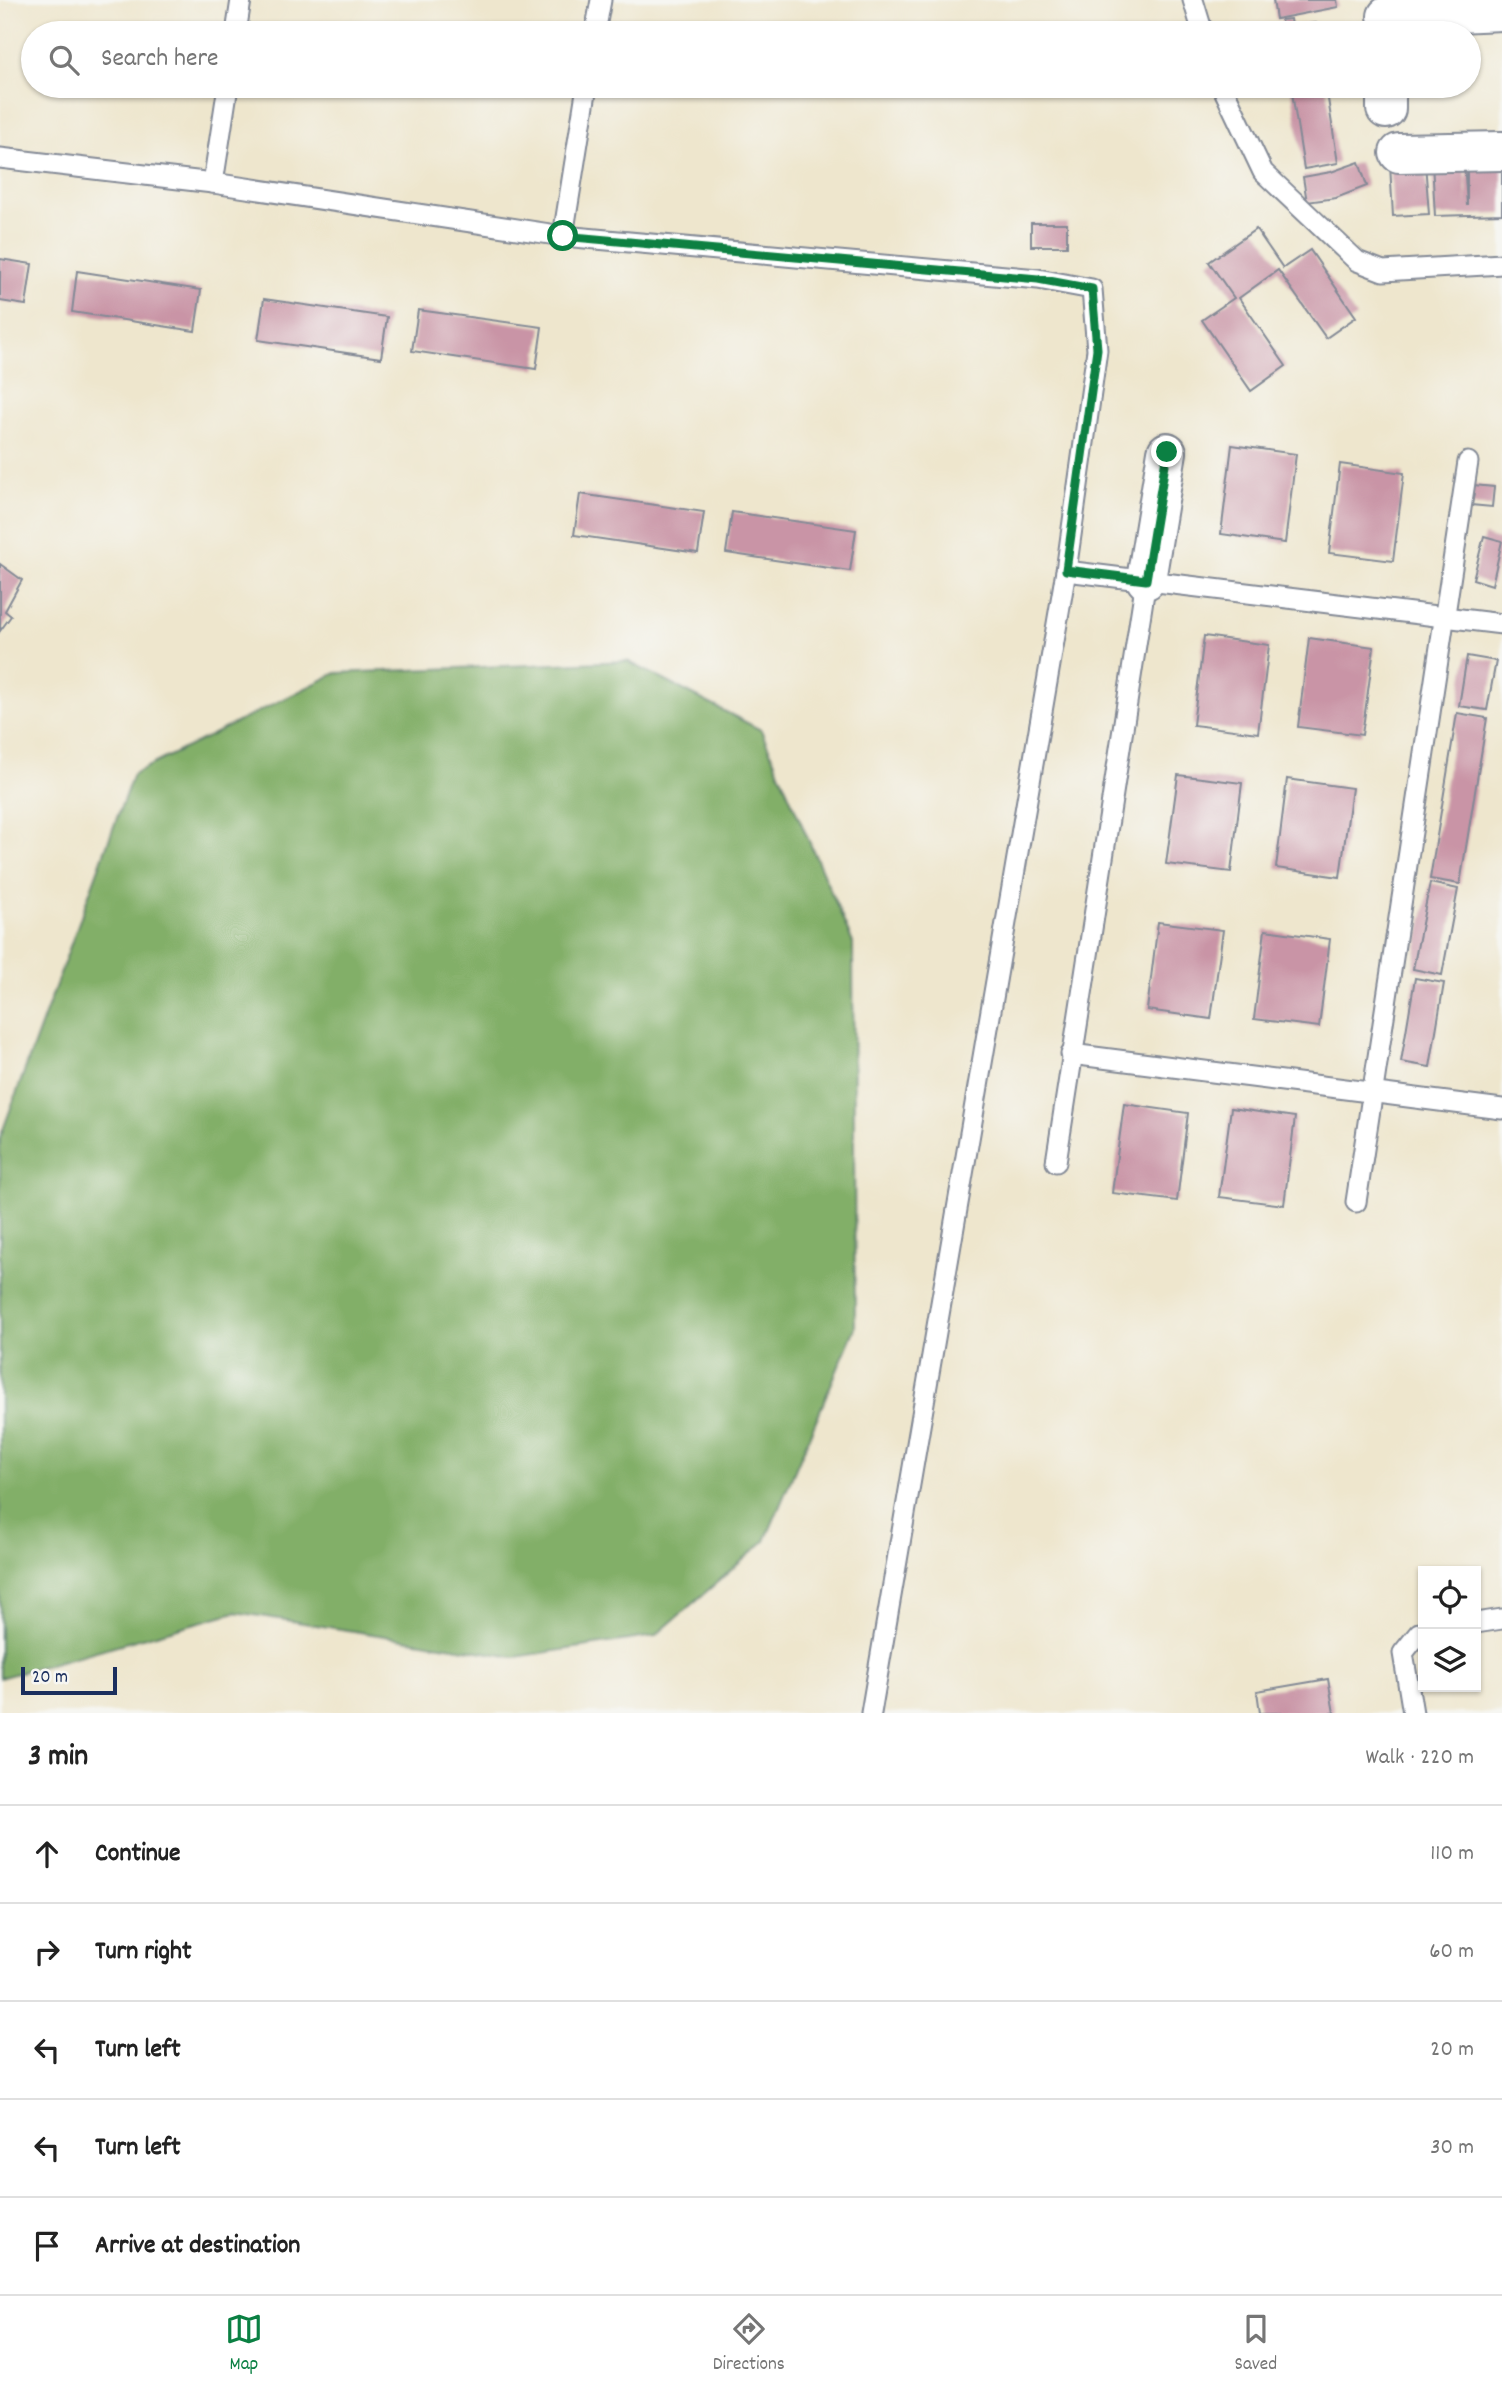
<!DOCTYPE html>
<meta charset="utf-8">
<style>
:root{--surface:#fff;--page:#f6f6f6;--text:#222;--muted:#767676;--line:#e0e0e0;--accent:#0b8043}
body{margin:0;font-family:Dekko,sans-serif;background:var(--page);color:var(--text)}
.controls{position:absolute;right:21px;bottom:21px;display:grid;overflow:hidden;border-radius:0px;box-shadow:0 2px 5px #0004}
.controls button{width:63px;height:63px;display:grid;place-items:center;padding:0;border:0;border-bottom:2px solid var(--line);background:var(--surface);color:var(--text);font:35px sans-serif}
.scale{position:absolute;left:21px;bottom:18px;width:96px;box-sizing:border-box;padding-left:7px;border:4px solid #1b2f5e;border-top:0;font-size:19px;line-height:24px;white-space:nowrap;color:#1b2f5e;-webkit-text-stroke:5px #f6f6f2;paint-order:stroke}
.stop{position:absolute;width:21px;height:21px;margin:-16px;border:5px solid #0b8043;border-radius:50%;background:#fff}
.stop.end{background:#0b8043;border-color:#fff;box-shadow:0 2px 7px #0008}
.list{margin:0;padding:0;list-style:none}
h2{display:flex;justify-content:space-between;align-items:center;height:91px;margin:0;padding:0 28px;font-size:30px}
h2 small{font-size:23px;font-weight:400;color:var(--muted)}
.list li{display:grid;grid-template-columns:46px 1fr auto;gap:21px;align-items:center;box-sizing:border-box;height:98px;padding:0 28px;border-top:2px solid var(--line)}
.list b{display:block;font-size:26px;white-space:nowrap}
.list em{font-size:23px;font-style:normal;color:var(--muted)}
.icon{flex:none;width:38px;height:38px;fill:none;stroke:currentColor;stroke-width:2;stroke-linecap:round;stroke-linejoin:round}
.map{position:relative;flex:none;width:1502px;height:1713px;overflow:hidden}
.search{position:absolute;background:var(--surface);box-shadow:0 2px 5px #0004;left:21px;right:21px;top:21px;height:77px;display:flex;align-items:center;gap:18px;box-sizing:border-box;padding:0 24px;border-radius:38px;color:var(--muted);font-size:26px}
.sheet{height:581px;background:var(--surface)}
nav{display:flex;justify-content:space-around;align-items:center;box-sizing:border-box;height:98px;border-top:2px solid var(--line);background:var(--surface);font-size:19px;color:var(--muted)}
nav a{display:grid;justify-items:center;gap:4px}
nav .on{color:var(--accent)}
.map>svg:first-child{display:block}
.forest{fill:#82af68;stroke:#4e6f63;stroke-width:2}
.building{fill:#c994a6}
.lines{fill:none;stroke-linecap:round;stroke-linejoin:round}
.lane-casing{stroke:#848a96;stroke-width:23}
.street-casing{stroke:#848a96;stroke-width:42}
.lane{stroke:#fff;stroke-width:19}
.street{stroke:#fff;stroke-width:38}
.route{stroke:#0b8043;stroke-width:9}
</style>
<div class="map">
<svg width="1502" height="1713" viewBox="0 0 1502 1713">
<rect width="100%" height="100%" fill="#f6f6f2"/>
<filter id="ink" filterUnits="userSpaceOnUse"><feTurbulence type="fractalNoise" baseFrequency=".0143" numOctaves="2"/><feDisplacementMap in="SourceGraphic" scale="14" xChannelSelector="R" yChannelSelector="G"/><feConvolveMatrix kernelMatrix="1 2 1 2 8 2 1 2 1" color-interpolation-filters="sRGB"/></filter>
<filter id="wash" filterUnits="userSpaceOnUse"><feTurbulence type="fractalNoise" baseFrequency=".00686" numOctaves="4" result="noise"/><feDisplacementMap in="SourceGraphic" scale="28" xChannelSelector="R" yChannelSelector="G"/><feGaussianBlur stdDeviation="1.57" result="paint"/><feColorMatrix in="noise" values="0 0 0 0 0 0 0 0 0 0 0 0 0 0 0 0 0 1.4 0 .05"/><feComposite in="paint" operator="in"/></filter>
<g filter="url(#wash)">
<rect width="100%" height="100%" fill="#eee6cd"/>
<polygon class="forest" points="627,661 761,730 853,943 855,1328 765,1541 655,1636 515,1657 235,1612 0,1678 0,1138 133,774 336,673"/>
<g id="blocks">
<g class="building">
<polygon points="1273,0 1337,0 1338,7 1276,19"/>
<polygon points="1290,19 1291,26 1316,23 1318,33 1283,33 1281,20"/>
<polygon points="1291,86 1326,86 1338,163 1304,169"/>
<polygon points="1464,161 1467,206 1467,165 1502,165 1502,214 1435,216 1432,162"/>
<polygon points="1359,162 1367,186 1336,198 1307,202 1303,177 1331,172"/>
<polygon points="1425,163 1429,214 1393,216 1390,165"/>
<rect x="1031" y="223" width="36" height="23"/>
<polygon points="1256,229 1283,268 1310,250 1356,317 1326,338 1278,270 1239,298 1286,366 1251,391 1202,320 1234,298 1209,262"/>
<polygon points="0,259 32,264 26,305 0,301"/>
<polygon points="77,271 201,290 195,331 72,312"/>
<polygon points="264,299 387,317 381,358 258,340"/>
<polygon points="418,310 542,327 536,369 412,351"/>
<polygon points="1232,445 1296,454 1285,543 1221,534"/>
<polygon points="1340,464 1404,473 1393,561 1329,553"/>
<polygon points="1473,485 1494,487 1492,507 1471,505"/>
<polygon points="580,494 704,512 698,553 574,535"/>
<polygon points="732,512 856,530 850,571 726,553"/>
<polygon points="1484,536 1502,541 1492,585 1473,579"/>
<polygon points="0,564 22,580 5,611 11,616 0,631"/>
<polygon points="1204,636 1269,645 1258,733 1193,725"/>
<polygon points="1309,638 1374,647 1362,735 1298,727"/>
<polygon points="1467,656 1496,661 1487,710 1459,706"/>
<polygon points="1457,713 1487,718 1460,884 1430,879"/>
<polygon points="1178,775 1242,783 1231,872 1166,864"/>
<polygon points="1287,779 1352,788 1340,877 1276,868"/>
<polygon points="1430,883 1458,889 1442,975 1413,969"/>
<polygon points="1158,922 1223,930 1211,1019 1147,1010"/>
<polygon points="1265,930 1330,939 1319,1027 1254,1019"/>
<polygon points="1415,978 1444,983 1430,1067 1401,1062"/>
<polygon points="1124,1104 1188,1113 1177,1201 1112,1193"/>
<polygon points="1231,1108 1295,1117 1284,1205 1219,1197"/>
<polygon points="1328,1679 1334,1713 1260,1713 1257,1691"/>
</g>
</g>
</g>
<g filter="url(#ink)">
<use href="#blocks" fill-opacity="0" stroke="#848a96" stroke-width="2"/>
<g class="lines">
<g class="lane-casing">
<g id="lane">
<polyline points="1193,0 1203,33"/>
<polyline points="236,33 241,0"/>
<polyline points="595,33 601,0"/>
<polyline points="1222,86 1263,172 1357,261 1383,271 1502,264"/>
<polyline points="0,158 213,183 563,236 1038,279 1092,289 1097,350 1066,571 871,1713"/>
<polyline points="213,183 228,86"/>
<polyline points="563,236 587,86"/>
<polyline points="1066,571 1502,624"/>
<polyline points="1071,1054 1502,1109"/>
<polyline points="1056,1162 1146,580"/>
<polyline points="1356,1202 1468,462"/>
<polyline points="1476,1623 1502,1619"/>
<polyline points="1413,1713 1403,1653 1419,1633 1423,1633"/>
</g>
</g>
<g class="street-casing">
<g id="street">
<polyline points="1387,16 1502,11"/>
<polyline points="1386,109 1386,86"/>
<polyline points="1399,153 1502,151"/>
<polyline points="1146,580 1167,452"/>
</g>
</g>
<use href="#lane" class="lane"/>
<use href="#street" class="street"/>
</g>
</g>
<g class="lines" filter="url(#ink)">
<polyline class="route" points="563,236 1038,279 1092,289 1097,349 1066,570 1146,580 1167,452"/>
</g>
</svg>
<div class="controls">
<button><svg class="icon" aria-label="locate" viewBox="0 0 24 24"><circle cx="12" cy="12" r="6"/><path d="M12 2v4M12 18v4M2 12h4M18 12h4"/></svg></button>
<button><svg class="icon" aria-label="layers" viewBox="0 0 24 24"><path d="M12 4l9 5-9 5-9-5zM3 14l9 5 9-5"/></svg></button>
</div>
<div class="scale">20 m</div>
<div class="stop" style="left:563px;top:236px"></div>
<div class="stop end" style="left:1167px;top:452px"></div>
<div class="search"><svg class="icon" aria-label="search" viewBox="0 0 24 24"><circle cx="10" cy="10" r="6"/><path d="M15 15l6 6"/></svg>Search here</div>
</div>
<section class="sheet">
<h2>3 min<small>Walk · 220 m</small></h2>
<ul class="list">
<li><svg class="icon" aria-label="ahead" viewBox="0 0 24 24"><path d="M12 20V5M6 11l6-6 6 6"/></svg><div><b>Continue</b></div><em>110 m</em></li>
<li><svg class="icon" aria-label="right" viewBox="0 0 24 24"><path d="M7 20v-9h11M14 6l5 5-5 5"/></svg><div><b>Turn right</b></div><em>60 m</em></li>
<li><svg class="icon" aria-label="left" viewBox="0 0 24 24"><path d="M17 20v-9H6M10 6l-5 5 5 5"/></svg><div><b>Turn left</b></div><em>20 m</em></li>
<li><svg class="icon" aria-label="left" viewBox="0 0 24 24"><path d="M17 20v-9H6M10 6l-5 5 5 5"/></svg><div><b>Turn left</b></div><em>30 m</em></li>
<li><svg class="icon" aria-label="arrive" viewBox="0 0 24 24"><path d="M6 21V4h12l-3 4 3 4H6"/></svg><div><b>Arrive at destination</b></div></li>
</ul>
</section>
<nav>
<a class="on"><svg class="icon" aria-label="map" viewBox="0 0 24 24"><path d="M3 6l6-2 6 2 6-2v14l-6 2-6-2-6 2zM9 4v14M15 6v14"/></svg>Map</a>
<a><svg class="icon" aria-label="directions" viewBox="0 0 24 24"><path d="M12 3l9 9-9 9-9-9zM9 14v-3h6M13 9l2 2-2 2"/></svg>Directions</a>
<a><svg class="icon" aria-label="saved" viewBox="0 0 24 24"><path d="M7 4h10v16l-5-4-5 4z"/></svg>Saved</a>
</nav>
